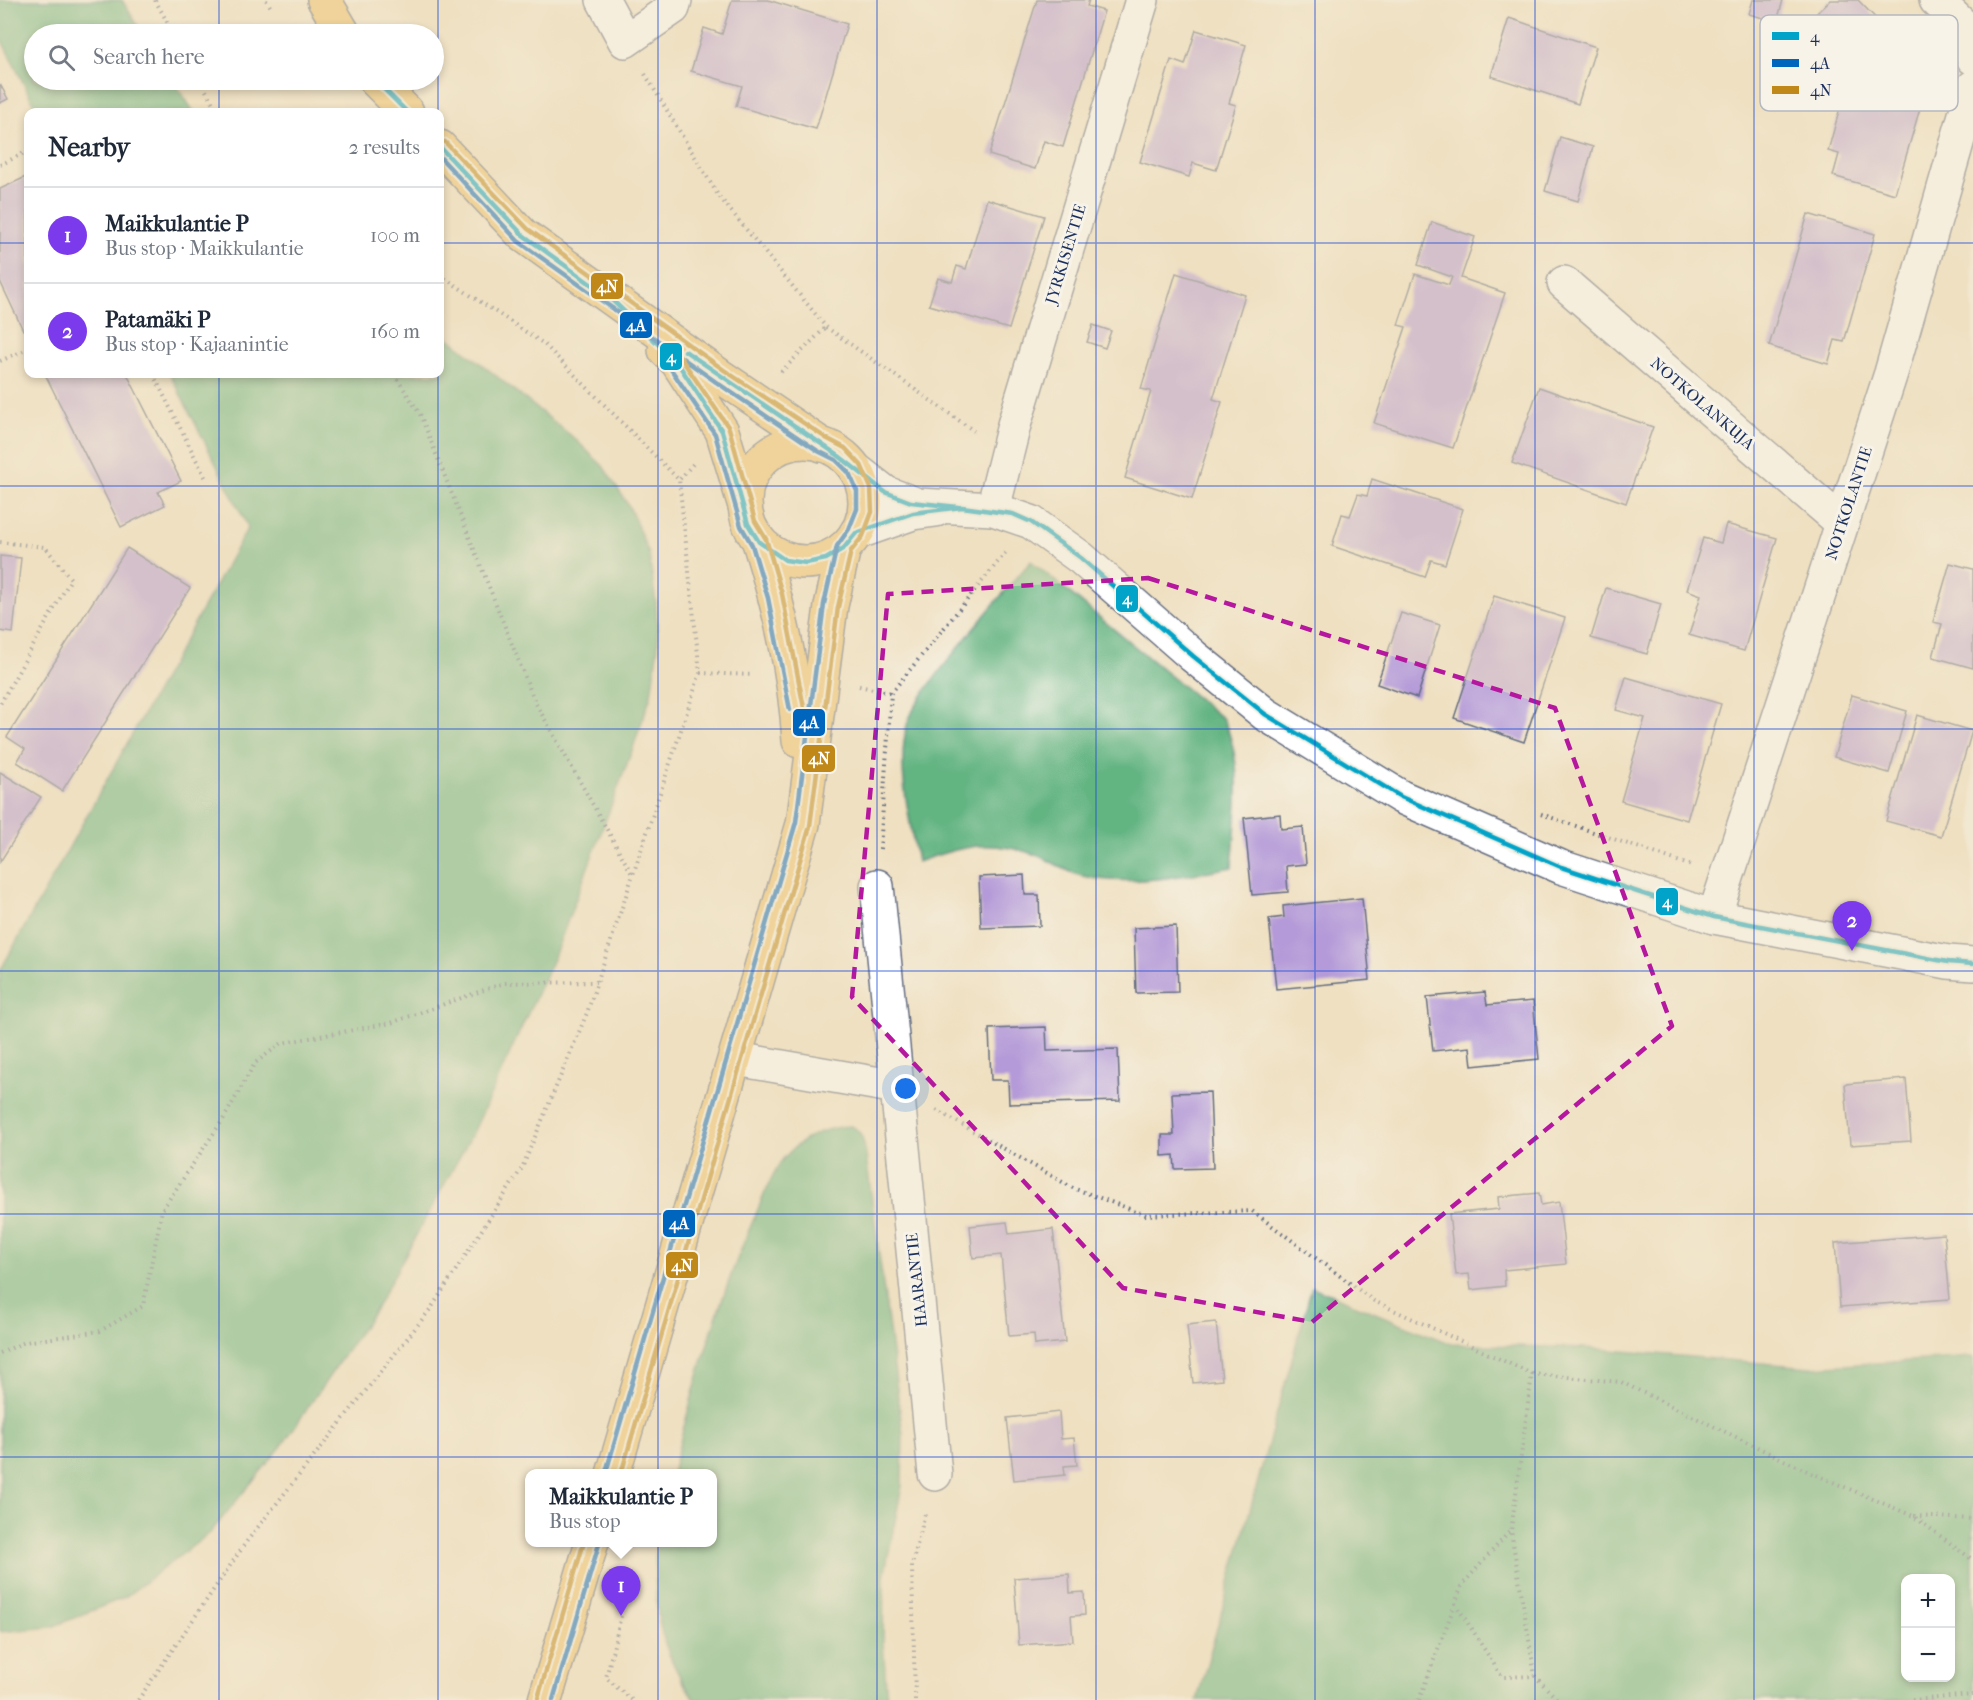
<!DOCTYPE html>
<meta charset="utf-8">
<style>
:root{--surface:#fff;--page:#f6f6f7;--text:#1f2937;--muted:#747a83;--line:#e0e1e3;--accent:#7c3aed}
body{margin:0;font-family:"IM FELL French Canon",serif;background:var(--page);color:var(--text)}
.controls{position:absolute;right:18px;bottom:18px;display:grid;overflow:hidden;border-radius:12px;box-shadow:0 3px 9px #0003}
.controls button{width:54px;height:54px;display:grid;place-items:center;padding:0;border:0;border-bottom:2px solid var(--line);background:var(--surface);color:var(--text);font:30px sans-serif}
.you{position:absolute;left:906px;top:1089px;width:21px;height:21px;margin:-15px;border:4px solid #fff;border-radius:50%;background:#1a73e8;box-shadow:0 0 0 9px #1a73e833}
.badge{display:grid;place-items:center;width:39px;height:39px;border-radius:50%;background:var(--accent);color:#fff;font-size:20px;font-weight:700}
.pin{position:absolute;translate:-50% -50px;filter:drop-shadow(0 2px 3px #0008)}
.pin::after{content:'';position:absolute;top:32px;width:21px;height:18px;background:inherit;clip-path:polygon(0 0,100% 0,50% 100%)}
.popup{position:absolute;left:525px;top:1469px;width:192px;height:78px;box-sizing:border-box;display:grid;place-content:center;border-radius:12px;background:var(--surface);filter:drop-shadow(0 2px 4px #0005);font-size:20px;white-space:nowrap;color:var(--muted)}
.popup b{font-size:22px;color:var(--text)}
.popup::after{content:'';position:absolute;left:50%;top:100%;margin-left:-12px;border:12px solid transparent;border-top-color:var(--surface)}
.list{margin:0;padding:0;list-style:none}
h2{display:flex;justify-content:space-between;align-items:center;height:78px;margin:0;padding:0 24px;font-size:26px}
h2 small{font-size:20px;font-weight:400;color:var(--muted)}
.list li{display:grid;grid-template-columns:39px 1fr auto;gap:18px;align-items:center;box-sizing:border-box;height:96px;padding:0 24px;border-top:2px solid var(--line)}
.list b{display:block;font-size:22px;white-space:nowrap}
.list p{margin:0;font-size:20px;white-space:nowrap;color:var(--muted)}
.list em{font-size:20px;font-style:normal;color:var(--muted)}
.icon{flex:none;width:33px;height:33px;fill:none;stroke:currentColor;stroke-width:2;stroke-linecap:round;stroke-linejoin:round}
.map{position:relative;flex:none;width:1973px;height:1700px;overflow:hidden}
.search{position:absolute;background:var(--surface);box-shadow:0 3px 9px #0003;left:24px;top:24px;width:420px;height:66px;display:flex;align-items:center;gap:15px;box-sizing:border-box;padding:0 21px;border-radius:33px;color:var(--muted);font-size:22px}
.panel{position:absolute;background:var(--surface);box-shadow:0 3px 9px #0003;left:24px;top:108px;width:420px;height:270px;border-radius:12px}
.map>svg:first-child{display:block}
.forest{fill:#62b481;stroke:#3e7270;stroke-width:1.5;fill-rule:evenodd}
.building{fill:#b49ad8}
.lines{fill:none;stroke-linecap:round;stroke-linejoin:round}
.minor-casing{stroke:#656d81;stroke-width:36}
.major-casing{stroke:#656d81;stroke-width:36}
.path{stroke:#656d81;stroke-width:4;stroke-dasharray:1.5 4.5;stroke-linecap:butt}
.minor{stroke:#fff;stroke-width:33}
.major{stroke:#f1c36a;stroke-width:33}
.bus-1-casing{stroke:#f7f3e8;stroke-width:9}
.bus-2-casing{stroke:#f7f3e8;stroke-width:9}
.bus-3-casing{stroke:#f7f3e8;stroke-width:9}
.bus-1{stroke:#01a3c8;stroke-width:4.5}
.bus-2{stroke:#0065bd;stroke-width:4.5}
.bus-3{stroke:#c08818;stroke-width:4.5}
.marked{fill:none;stroke:#b5179e;stroke-width:4.5;stroke-dasharray:12 8;stroke-linejoin:round}
.grid{fill:none;stroke:#1d4ed8;stroke-width:1.5;stroke-opacity:0.55}
.labels{text-anchor:middle;stroke-width:6;stroke-linejoin:round;paint-order:stroke}
.street-label{font-size:16px;fill:#1b2f5e;stroke:#f7f3e8}
.key{fill:#f7f3e8;stroke:#b5b8bf;stroke-width:1.5}
.key-label{font-size:16px;fill:#1b2f5e}
.line-badge{stroke:#f7f3e8;stroke-width:2}
.badge-label{font-size:16px;text-anchor:middle;font-weight:bold;fill:#fff}
</style>
<div class="map">
<svg width="1973" height="1700" viewBox="0 0 1973 1700">
<rect width="100%" height="100%" fill="#f7f3e8"/>
<filter id="ink" filterUnits="userSpaceOnUse"><feTurbulence type="fractalNoise" baseFrequency=".0167" numOctaves="2"/><feDisplacementMap in="SourceGraphic" scale="12" xChannelSelector="R" yChannelSelector="G"/><feConvolveMatrix kernelMatrix="1 2 1 2 8 2 1 2 1" color-interpolation-filters="sRGB"/></filter>
<filter id="wash" filterUnits="userSpaceOnUse"><feTurbulence type="fractalNoise" baseFrequency=".008" numOctaves="4" result="noise"/><feDisplacementMap in="SourceGraphic" scale="24" xChannelSelector="R" yChannelSelector="G"/><feGaussianBlur stdDeviation="1.35" result="paint"/><feColorMatrix in="noise" values="0 0 0 0 0 0 0 0 0 0 0 0 0 0 0 0 0 1.4 0 .05"/><feComposite in="paint" operator="in"/></filter>
<g filter="url(#wash)">
<rect width="100%" height="100%" fill="#efe0c1"/>
<g class="forest">
<polygon points="0,0 122,0 143,34 34,34 34,80 173,80 194,112 38,112 0,37"/>
<polygon points="440,331 574,438 603,466 629,506 649,554 656,603 658,646 651,695 633,748 554,957 474,1131 376,1308 281,1447 210,1533 125,1597 52,1627 0,1632 0,971 248,527 170,374 440,374"/>
<path d="M1031,561l192,158c22,43 13,100 9,148 -48,9 -101,20 -150,9 -15,-4 -27,-13 -41,-19 -49,-19 -76,-12 -124,5 -7,-43 -21,-94 -10,-137 7,-22 22,-39 36,-58 28,-36 57,-71 88,-106z"/>
<path d="M851,1126c12,5 13,18 15,29l37,280 -1,51 -18,90 -1,66 4,58h-192c-38,-53 -42,-94 -39,-157l56,-1v-68l-40,-1c22,-88 46,-173 83,-257 8,-18 16,-42 28,-57 18,-21 41,-32 68,-33z"/>
<path d="M1312,1287l139,57 136,4 223,19 163,-10v343h-776zM1950,1578v100h-44v-100z"/>
</g>
<g id="blocks">
<g class="building">
<polygon points="732,0 768,0 847,24 816,129 736,106 742,86 691,71 704,28 722,34"/>
<polygon points="1037,0 1089,0 1087,6 1104,11 1063,147 1044,141 1035,169 989,155"/>
<polygon points="1753,0 1783,0 1777,22 1749,14"/>
<polygon points="1830,0 1858,0 1930,74 1895,194 1833,176 1839,154 1828,151 1845,90 1804,48 1825,28 1814,16"/>
<polygon points="1509,18 1596,47 1578,104 1491,76"/>
<polygon points="1196,30 1246,45 1229,103 1236,105 1216,170 1193,163 1189,177 1140,162 1171,60 1185,65"/>
<polygon points="0,84 8,99 0,103"/>
<polygon points="1560,137 1593,147 1578,201 1545,191"/>
<polygon points="28,176 28,327 23,330 0,281 0,189"/>
<polygon points="987,199 1044,216 1009,329 929,305 938,278 952,282 957,266 966,269"/>
<polygon points="1808,214 1875,234 1844,342 1835,340 1828,364 1769,346"/>
<polygon points="1432,222 1475,237 1461,278 1505,293 1453,448 1374,423 1406,327 1398,325 1415,274 1449,285 1452,277 1418,265"/>
<polygon points="1176,273 1245,295 1213,399 1222,402 1192,499 1125,478 1151,391 1141,389"/>
<polygon points="1093,325 1111,331 1105,348 1087,342"/>
<polygon points="45,374 127,374 181,481 158,492 165,505 121,527"/>
<polygon points="1539,387 1653,427 1626,503 1512,463"/>
<polygon points="1372,479 1463,509 1445,564 1431,560 1425,577 1332,546 1342,514 1350,516 1358,494 1367,496"/>
<polygon points="1726,524 1777,538 1744,651 1689,635 1701,595 1687,590 1703,538 1721,543"/>
<polygon points="127,548 190,588 62,791 17,762 25,749 7,737"/>
<polygon points="0,556 21,558 13,633 0,631"/>
<polygon points="1950,563 1973,569 1973,668 1933,657 1942,624 1933,622"/>
<polygon points="1606,588 1661,604 1647,654 1591,638"/>
<polygon points="1494,596 1565,618 1524,742 1454,718"/>
<polygon points="1401,613 1440,625 1417,698 1377,684"/>
<polygon points="1626,677 1721,704 1687,820 1621,801 1645,718 1616,710"/>
<polygon points="1852,695 1907,711 1889,773 1834,757"/>
<polygon points="1917,715 1972,731 1941,836 1886,821"/>
<polygon points="0,772 41,797 0,862"/>
<polygon points="1280,814 1281,829 1303,827 1306,864 1286,866 1288,892 1252,895 1244,818"/>
<polygon points="1024,875 1025,895 1039,895 1040,926 981,928 979,877"/>
<polygon points="1362,898 1370,980 1276,989 1269,919 1284,917 1283,906"/>
<polygon points="1176,926 1178,992 1136,993 1134,928"/>
<polygon points="1485,992 1487,1005 1533,1001 1539,1059 1472,1066 1470,1047 1433,1051 1427,997"/>
<polygon points="1046,1027 1047,1051 1118,1049 1120,1101 1009,1104 1008,1080 991,1080 989,1029"/>
<polygon points="1906,1079 1911,1141 1850,1145 1845,1084"/>
<polygon points="1210,1092 1213,1168 1175,1169 1174,1155 1162,1156 1162,1135 1174,1135 1172,1093"/>
<polygon points="1539,1193 1541,1205 1559,1202 1566,1264 1504,1270 1505,1286 1471,1290 1469,1274 1456,1275 1449,1214 1499,1209 1498,1197"/>
<polygon points="1007,1222 1009,1234 1053,1229 1065,1342 1035,1345 1034,1334 1009,1336 1001,1255 973,1258 970,1226"/>
<polygon points="1944,1234 1950,1299 1840,1307 1835,1243"/>
<polygon points="1216,1322 1222,1380 1193,1383 1187,1325"/>
<polygon points="1059,1412 1061,1439 1074,1438 1077,1465 1064,1466 1065,1475 1014,1480 1007,1418"/>
<polygon points="1069,1574 1070,1593 1084,1592 1085,1615 1071,1616 1073,1641 1019,1645 1014,1578"/>
</g>
</g>
</g>
<g filter="url(#ink)">
<use href="#blocks" fill-opacity="0" stroke="#656d81" stroke-width="1.5"/>
<g class="lines">
<g class="minor-casing">
<g id="minor">
<polyline points="603,0 625,41 673,8 675,0"/>
<polyline points="1936,0 1967,29 1973,58"/>
<polyline points="1564,283 1841,522"/>
<polyline points="855,469 886,493 918,505 993,509 1031,522 1081,558 1193,656 1265,714 1401,797 1561,867 1714,917 1948,962 1973,964"/>
<polyline points="993,509 1014,425 1142,0"/>
<polyline points="856,533 913,513 936,510"/>
<polyline points="877,886 897,1087"/>
<polyline points="1714,917 1891,373 1973,87"/>
<polyline points="736,1059 897,1087 935,1474"/>
</g>
</g>
<g class="major-casing">
<g id="major">
<polyline points="324,0 344,34"/>
<polyline points="375,80 407,112"/>
<polyline points="440,147 523,235 720,376 822,445"/>
<polyline points="665,350 677,362 722,431 744,503"/>
<circle cx="805" cy="502" r="60"/>
<path d="M759,542c20,65 36,130 40,199"/>
<polyline points="613,1474 803,824 831,606 844,548"/>
<polyline points="545,1700 592,1542"/>
</g>
</g>
<g class="path">
<polyline points="155,0 174,34"/>
<polyline points="266,0 272,9"/>
<polyline points="645,74 718,195 826,327 974,431"/>
<polyline points="200,80 218,112"/>
<polyline points="0,165 28,151"/>
<polyline points="440,275 544,344 679,480 693,464"/>
<polyline points="0,361 28,349"/>
<polyline points="781,372 826,327"/>
<polyline points="153,374 206,479"/>
<polyline points="394,374 420,414 535,702 632,874"/>
<polyline points="0,542 45,547 71,579 0,704"/>
<polyline points="700,673 753,675"/>
<polyline points="859,686 891,693"/>
<polyline points="1541,814 1692,866"/>
<polyline points="880,849 891,693 1006,552"/>
<polyline points="936,1110 1073,1188 1146,1215 1252,1211 1374,1301 1532,1374 1511,1531 1535,1676 1558,1700"/>
<polyline points="0,1353 25,1342 100,1331 143,1306 162,1210 224,1118 255,1063 282,1043 391,1023 504,983 596,982"/>
<polyline points="1532,1374 1621,1382 1807,1471 1913,1516 1973,1560"/>
<polyline points="1914,1516 1973,1519"/>
<polyline points="1455,1603 1502,1677 1535,1676"/>
<polyline points="621,1616 606,1678 632,1700"/>
<polyline points="138,1700 247,1541 432,1307 522,1168 587,1013 700,673 679,480"/>
<polyline points="915,1700 912,1565 926,1510"/>
<polyline points="1419,1700 1462,1585 1510,1531"/>
<polyline points="1912,1700 1973,1695"/>
</g>
<use href="#minor" class="minor"/>
<use href="#major" class="major"/>
<g class="bus-1-casing">
<g id="bus-1">
<polyline points="375,80 407,112"/>
<polyline points="440,147 523,235 610,298 677,362 722,431 748,524 759,542 785,560 806,563 826,559 844,548 856,533 913,513 962,507 1013,514 1031,522 1081,558 1193,656 1265,714 1401,797 1561,867 1714,917 1948,962 1973,964"/>
<polyline points="685,351 839,456 885,492 911,502 958,507"/>
</g>
</g>
<g class="bus-2-casing">
<g id="bus-2">
<polyline points="440,157 518,241 716,382 818,451 836,460 849,473 857,491 857,509 849,529 837,546 824,604 796,822 606,1472"/>
<polyline points="664,359 715,434 741,526 752,545 768,598 790,710"/>
<polyline points="553,1700 599,1544"/>
</g>
</g>
<g class="bus-3-casing">
<g id="bus-3">
<polyline points="445,142 528,229 724,370 826,438 845,448 861,465 871,488 872,512 863,536 851,551 838,607 810,826 621,1474"/>
<polyline points="676,351 729,428 755,521 766,539 782,594 804,708"/>
<polyline points="538,1698 584,1542"/>
</g>
</g>
<use href="#bus-1" class="bus-1"/>
<use href="#bus-2" class="bus-2"/>
<use href="#bus-3" class="bus-3"/>
</g>
</g>
<path d="M0 0H1973V1700H0ZM1148,578l407,130 117,318 -360,296 -189,-34 -271,-291 36,-403z" fill="#efe0c1" fill-opacity=".55" fill-rule="evenodd"/>
<path class="marked" d="M1148,578l407,130 117,318 -360,296 -189,-34 -271,-291 36,-403z"/>
<path class="grid" d="M219,0v34M438,0v112M658,0v1700M877,0v1700M1096,0v1700M1315,0v1700M1535,0v1700M1754,0v1700M219,80v32M0,243h28M440,243h1533M219,374v1326M438,374v1326M0,486h1973M0,729h1973M0,971h1973M0,1214h1973M0,1457h1973"/>
<g class="labels">
<g class="street-label">
<text transform="translate(1065 254) rotate(-73)" y="6">JYRKISENTIE</text>
<text transform="translate(1703 403) rotate(41)" y="6">NOTKOLANKUJA</text>
<text transform="translate(1848 503) rotate(-72)" y="6">NOTKOLANTIE</text>
<text transform="translate(916 1280) rotate(-96)" y="6">HAARANTIE</text>
</g>
</g>
<rect x="1760" y="15" width="198" height="96" rx="9" class="key"/>
<rect x="1772" y="32" width="27" height="8" fill="#01a3c8"/>
<rect x="1772" y="59" width="27" height="8" fill="#0065bd"/>
<rect x="1772" y="86" width="27" height="8" fill="#c08818"/>
<g class="key-label">
<text x="1810" y="42">4</text>
<text x="1810" y="69">4A</text>
<text x="1810" y="96">4N</text>
</g>
<g class="line-badge">
<rect x="590" y="272" width="34" height="28" rx="6" fill="#c08818"/>
<rect x="619" y="311" width="34" height="28" rx="6" fill="#0065bd"/>
<rect x="659" y="342" width="24" height="29" rx="6" fill="#01a3c8"/>
<rect x="1115" y="584" width="24" height="29" rx="6" fill="#01a3c8"/>
<rect x="792" y="708" width="34" height="29" rx="6" fill="#0065bd"/>
<rect x="801" y="744" width="35" height="29" rx="6" fill="#c08818"/>
<rect x="1655" y="887" width="24" height="29" rx="6" fill="#01a3c8"/>
<rect x="662" y="1209" width="34" height="29" rx="6" fill="#0065bd"/>
<rect x="665" y="1251" width="34" height="28" rx="6" fill="#c08818"/>
</g>
<g class="badge-label">
<text x="607" y="292">4N</text>
<text x="636" y="331">4A</text>
<text x="671" y="362">4</text>
<text x="1127" y="604">4</text>
<text x="809" y="728">4A</text>
<text x="819" y="764">4N</text>
<text x="1667" y="907">4</text>
<text x="679" y="1229">4A</text>
<text x="682" y="1271">4N</text>
</g>
</svg>
<div class="controls">
<button>+</button>
<button>−</button>
</div>
<div class="you"></div>
<div class="pin badge" style="left:621px;top:1616px">1</div>
<div class="popup"><b>Maikkulantie P</b>Bus stop</div>
<div class="pin badge" style="left:1852px;top:951px">2</div>
<div class="search"><svg class="icon" aria-label="search" viewBox="0 0 24 24"><circle cx="10" cy="10" r="6"/><path d="M15 15l6 6"/></svg>Search here</div>
<section class="panel">
<h2>Nearby<small>2 results</small></h2>
<ul class="list">
<li><span class="badge">1</span><div><b>Maikkulantie P</b><p>Bus stop · Maikkulantie</p></div><em>100 m</em></li>
<li><span class="badge">2</span><div><b>Patamäki P</b><p>Bus stop · Kajaanintie</p></div><em>160 m</em></li>
</ul>
</section>
</div>
